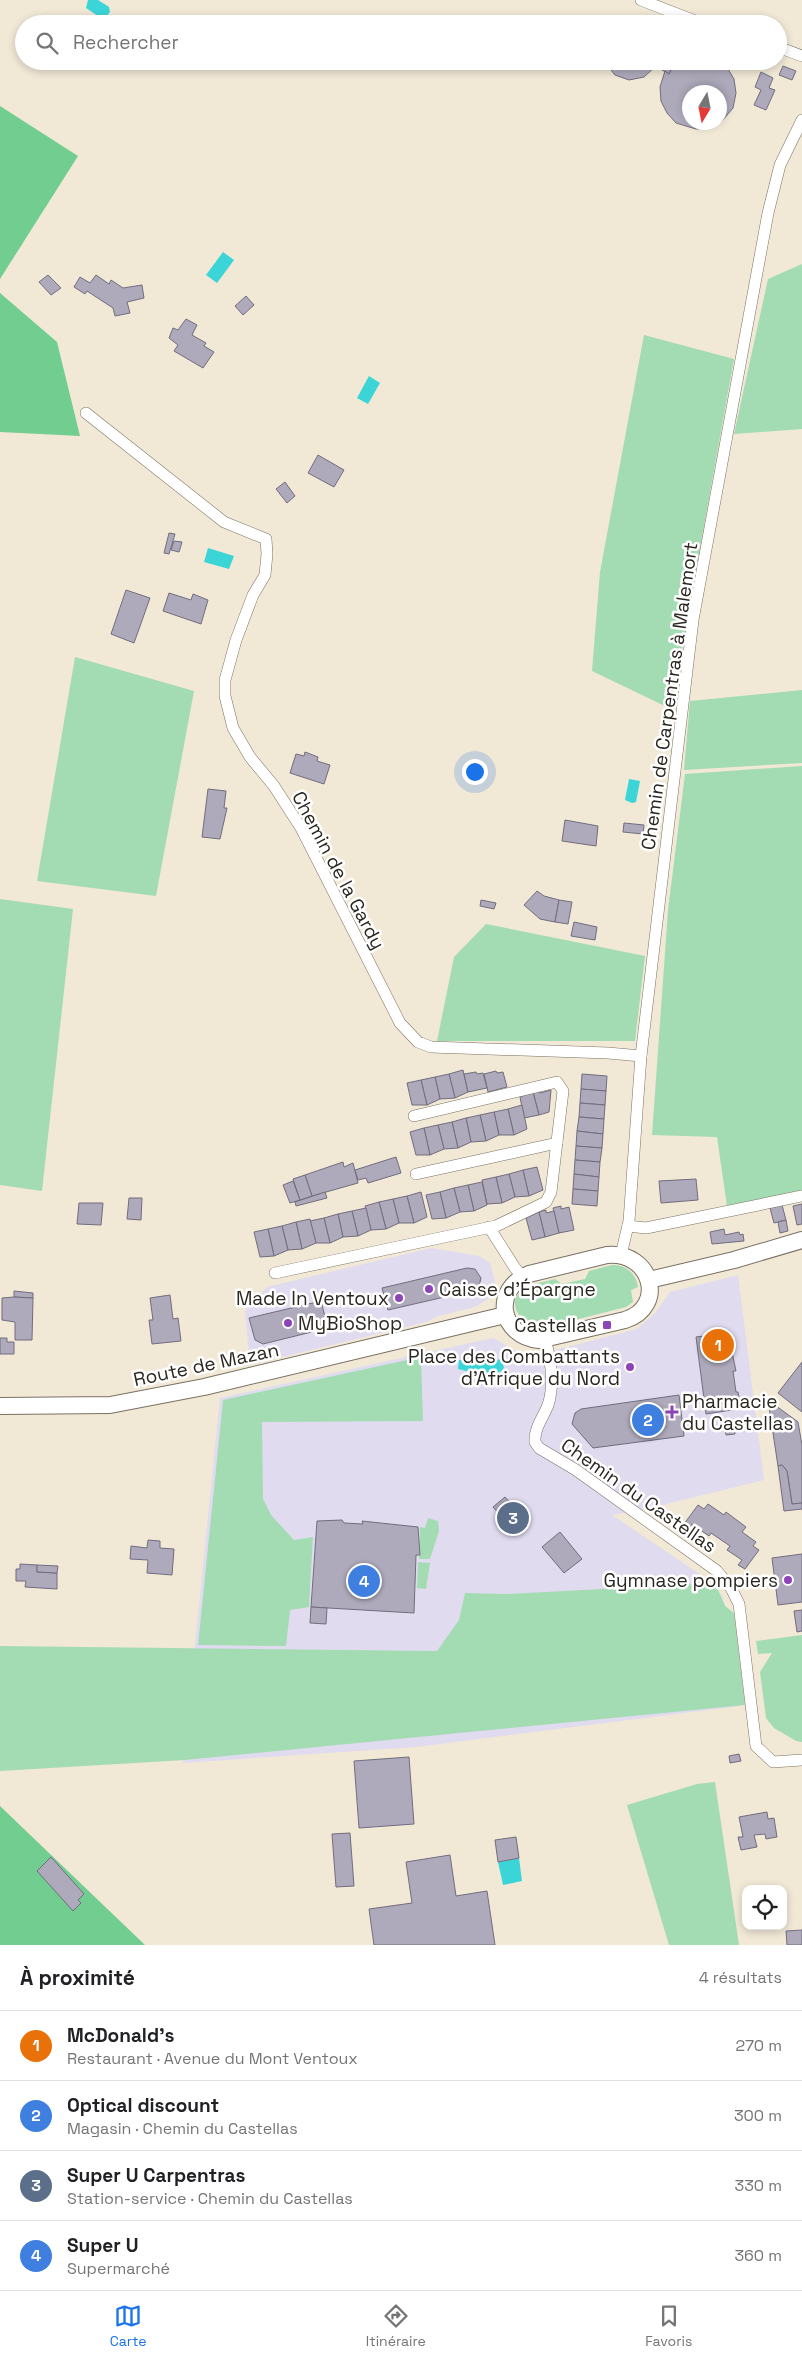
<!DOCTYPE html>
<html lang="fr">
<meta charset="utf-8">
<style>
:root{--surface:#fff;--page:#f2f2f2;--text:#202124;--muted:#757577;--line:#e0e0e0;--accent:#1a73e8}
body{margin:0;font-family:"Space Grotesk",sans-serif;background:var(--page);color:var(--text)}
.controls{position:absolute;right:15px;bottom:15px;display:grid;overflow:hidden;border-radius:10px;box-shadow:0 2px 8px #0003}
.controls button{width:45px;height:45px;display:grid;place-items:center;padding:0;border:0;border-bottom:1px solid var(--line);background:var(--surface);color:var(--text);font:25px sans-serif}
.compass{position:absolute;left:682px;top:85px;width:45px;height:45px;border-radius:50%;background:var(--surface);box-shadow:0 2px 8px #0003;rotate:190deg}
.you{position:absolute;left:474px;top:771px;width:18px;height:18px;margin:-12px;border:4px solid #fff;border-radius:50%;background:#1a73e8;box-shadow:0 0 0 8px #1a73e833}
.badge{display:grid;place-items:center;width:32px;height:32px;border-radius:50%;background:var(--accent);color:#fff;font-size:16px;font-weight:700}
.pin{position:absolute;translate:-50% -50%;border:2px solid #fff;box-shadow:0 1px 5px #0006}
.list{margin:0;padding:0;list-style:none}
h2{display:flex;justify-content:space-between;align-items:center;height:65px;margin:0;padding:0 20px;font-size:21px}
h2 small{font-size:16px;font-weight:400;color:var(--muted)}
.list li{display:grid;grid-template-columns:32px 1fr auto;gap:15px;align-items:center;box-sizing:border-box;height:70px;padding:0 20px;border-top:1px solid var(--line)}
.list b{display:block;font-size:19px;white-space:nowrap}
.list p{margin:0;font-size:16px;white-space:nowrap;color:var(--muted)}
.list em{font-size:16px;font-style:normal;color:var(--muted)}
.icon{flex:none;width:28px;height:28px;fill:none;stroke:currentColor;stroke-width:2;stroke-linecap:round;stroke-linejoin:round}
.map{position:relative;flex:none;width:802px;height:1945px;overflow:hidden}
.search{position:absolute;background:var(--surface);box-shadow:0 2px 8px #0003;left:15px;right:15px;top:15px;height:55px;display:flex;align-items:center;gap:12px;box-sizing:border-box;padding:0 18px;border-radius:28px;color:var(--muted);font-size:19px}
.sheet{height:345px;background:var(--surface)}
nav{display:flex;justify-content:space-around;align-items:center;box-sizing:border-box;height:70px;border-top:1px solid var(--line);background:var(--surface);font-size:14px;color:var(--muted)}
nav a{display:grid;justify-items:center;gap:2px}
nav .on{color:var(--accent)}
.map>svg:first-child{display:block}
.commercial{fill:#e1dbf0}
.green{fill:#a3dcb3}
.forest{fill:#72cd90}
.water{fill:#3bd5d7}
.building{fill:#aeaabb;stroke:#726d7e;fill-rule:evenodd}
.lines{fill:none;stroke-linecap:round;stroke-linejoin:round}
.minor-casing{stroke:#7a7162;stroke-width:12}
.secondary-casing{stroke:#7a7162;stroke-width:18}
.minor{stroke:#fff;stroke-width:11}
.secondary{stroke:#fff;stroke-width:16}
.poi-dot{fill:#8d44b6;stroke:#fff;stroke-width:2}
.labels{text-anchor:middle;stroke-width:5;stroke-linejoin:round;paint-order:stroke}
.street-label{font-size:19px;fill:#2a2720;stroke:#fff}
.poi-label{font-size:19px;fill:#2a2720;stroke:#fff;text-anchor:end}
</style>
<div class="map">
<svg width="802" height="1945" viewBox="0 0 802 1945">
<rect width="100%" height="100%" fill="#f1e8d6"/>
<g class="commercial">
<polygon points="431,1248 479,1256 490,1263 495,1281 488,1299 475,1307 438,1316 426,1322 250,1365 245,1311 267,1287"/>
<polygon points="738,1275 764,1480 646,1509 612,1515 707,1579 722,1595 729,1621 740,1706 416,1747 183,1763 220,1398 493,1338 528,1357 637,1329 655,1313 670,1292"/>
</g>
<g class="green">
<polygon points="802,264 802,429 734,434 768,279"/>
<polygon points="644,335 734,359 671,709 592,671 600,572"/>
<polygon points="75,657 194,691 156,896 37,881"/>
<polygon points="802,690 802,763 684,770 690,701"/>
<polygon points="802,766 802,1190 727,1206 717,1137 652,1135 668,910 685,774"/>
<polygon points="0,899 73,909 42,1191 0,1185"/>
<polygon points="486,924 645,956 635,1041 437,1041 454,957"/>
<path d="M612,1265c15,0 24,9 26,22l-7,3 2,12 -7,5 -86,22c-17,-4 -37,-26 -16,-40 7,-6 21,-7 31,-10l7,5 23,-5 4,-8z"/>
<polygon points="421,1357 423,1421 262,1422 263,1499 271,1515 294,1540 313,1537 309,1607 290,1610 286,1646 198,1645 223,1400"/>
<polygon points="428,1518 438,1521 439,1531 430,1559 419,1559 420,1527 425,1528"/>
<polygon points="418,1562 430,1563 426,1589 417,1588"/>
<polygon points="715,1583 725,1606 734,1613 745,1705 185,1760 0,1771 0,1646 437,1651 459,1620 465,1593 506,1594"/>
<polygon points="802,1635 802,1742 796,1741 774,1728 766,1718 760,1672 772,1653 758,1654 756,1641"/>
<polygon points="715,1782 739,1945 669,1945 627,1805 697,1784"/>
</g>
<g class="forest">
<polygon points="0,106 78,156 0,279"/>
<polygon points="0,293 57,342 80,436 0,432"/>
<polygon points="0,1806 145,1945 0,1945"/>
</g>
<g class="water">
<polygon points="88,0 98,0 109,7 110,12 106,17 101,18 86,8"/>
<polygon points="223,252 234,260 217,283 206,275"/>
<polygon points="369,376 380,383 368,404 357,398"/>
<polygon points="208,548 234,556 229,569 204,562"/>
<polygon points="629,779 640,781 636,802 632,803 625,800"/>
<polygon points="485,1358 502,1360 504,1368 489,1383 483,1383 474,1373 458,1369 459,1360"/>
<polygon points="519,1858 522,1881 503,1885 498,1862"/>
</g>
<g class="building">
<polygon points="629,20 639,21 646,24 617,24"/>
<polygon points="604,61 654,61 652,64 656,66 644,77 629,80 615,75"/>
<polygon points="654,61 676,61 669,74 652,64"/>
<path d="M676,61h44l8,8 6,10 2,14 -3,15 -11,13 -13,7 -13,1 -20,-6 -9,-10 -6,-12 -1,-14 5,-16 4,3zM690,92h30v30h-30z"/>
<polygon points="783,66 796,71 792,80 779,75"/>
<polygon points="761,72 773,78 769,88 775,90 766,110 754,105 761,90 755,87"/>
<polygon points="48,275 61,288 51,295 39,282"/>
<polygon points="96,275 109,284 111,280 123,288 142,285 144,298 127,302 130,313 115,316 113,308 87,291 85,294 74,287 80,277 90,283"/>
<polygon points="246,296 254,305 243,315 235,306"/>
<polygon points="186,319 197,325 192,335 206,343 204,346 214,352 203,368 174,351 178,345 169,338 173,328 178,330"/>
<polygon points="318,455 344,470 334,487 308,473"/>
<polygon points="285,482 295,496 287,503 276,489"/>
<polygon points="169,533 175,534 169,554 164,553"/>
<polygon points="174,541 182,542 179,552 171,550"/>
<polygon points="126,590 150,598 134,643 111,634"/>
<polygon points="169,593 191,600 193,594 208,600 201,624 163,611"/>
<polygon points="305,752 318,757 317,761 330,765 324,784 290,773 296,754 304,756"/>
<polygon points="208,789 226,791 224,808 227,808 220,839 202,837"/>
<polygon points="565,820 598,826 596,846 562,841"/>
<polygon points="624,823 644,825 643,834 623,832"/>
<polygon points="537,891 544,896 559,900 555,922 540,919 524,905"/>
<polygon points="481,900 496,903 494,909 480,906"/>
<polygon points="559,900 572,902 568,924 555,922"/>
<polygon points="574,922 597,927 595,940 571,936"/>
<polygon points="463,1070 468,1092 455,1098 449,1074"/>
<polygon points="496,1071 497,1073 503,1072 507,1087 488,1092 484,1074"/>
<polygon points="476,1072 477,1074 483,1073 487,1088 468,1092 464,1074"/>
<polygon points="449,1074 455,1098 440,1099 435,1077"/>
<polygon points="582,1074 607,1076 606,1091 581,1089"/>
<polygon points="435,1077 440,1099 427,1105 421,1080"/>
<polygon points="421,1080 427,1105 412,1105 407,1083"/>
<polygon points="581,1089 606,1091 605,1105 580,1103"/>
<polygon points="539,1090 540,1093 551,1090 549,1112 539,1115 533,1092"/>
<polygon points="533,1092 539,1115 524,1118 520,1097"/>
<polygon points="580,1103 605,1105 604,1119 579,1117"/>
<polygon points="522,1105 527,1129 514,1135 508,1109"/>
<polygon points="508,1109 514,1135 499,1135 494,1112"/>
<polygon points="494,1112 499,1135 486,1141 480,1115"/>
<polygon points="480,1115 486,1141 471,1142 466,1118"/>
<polygon points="579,1117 604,1119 603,1134 577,1131"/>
<polygon points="466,1118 471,1142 458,1148 452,1122"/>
<polygon points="452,1122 458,1148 444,1149 438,1125"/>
<polygon points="438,1125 444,1149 430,1155 424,1128"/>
<polygon points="424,1128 430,1155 416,1155 410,1132"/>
<polygon points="577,1131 603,1134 602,1148 576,1146"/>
<polygon points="576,1146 602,1148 600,1162 575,1160"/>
<polygon points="396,1157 401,1173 368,1183 366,1178 358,1180 355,1170"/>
<polygon points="575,1160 600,1162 599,1177 574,1174"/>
<polygon points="343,1162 344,1167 353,1163 358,1183 312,1196 305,1175"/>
<polygon points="537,1167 543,1190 529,1196 523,1170"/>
<polygon points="523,1170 529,1196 515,1197 509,1174"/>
<polygon points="509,1174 515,1197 502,1203 496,1177"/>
<polygon points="574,1174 599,1177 598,1191 573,1189"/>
<polygon points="305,1175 312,1196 300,1200 293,1179"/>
<polygon points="496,1177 502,1203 487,1204 482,1180"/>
<polygon points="696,1179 698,1200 661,1203 659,1181"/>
<polygon points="293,1181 300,1200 290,1203 283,1185"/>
<polygon points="482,1182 487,1205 474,1211 468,1185"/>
<polygon points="468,1185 474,1211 460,1212 454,1188"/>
<polygon points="454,1188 460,1212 446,1218 440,1192"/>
<polygon points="573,1189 598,1191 597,1206 572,1204"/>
<polygon points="325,1192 327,1198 296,1206 295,1202"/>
<polygon points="421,1192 427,1217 414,1223 407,1196"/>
<polygon points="440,1192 446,1218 432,1219 426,1195"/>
<polygon points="407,1196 414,1223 399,1223 393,1199"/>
<polygon points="129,1198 142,1198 141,1220 127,1219"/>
<polygon points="393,1199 399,1223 386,1229 379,1202"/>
<polygon points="379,1202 386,1229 371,1230 365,1206"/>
<polygon points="79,1203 103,1203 101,1225 77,1224"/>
<polygon points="802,1204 802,1224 797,1225 793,1206"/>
<polygon points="782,1205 786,1220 774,1223 770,1208"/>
<polygon points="561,1206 561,1209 569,1207 574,1230 559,1233 553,1208"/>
<polygon points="366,1208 371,1230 358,1236 352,1211"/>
<polygon points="546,1210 546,1213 554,1211 559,1233 545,1237 539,1212"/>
<polygon points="352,1211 358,1236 343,1237 338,1214"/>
<polygon points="539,1212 545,1237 532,1240 526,1218"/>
<polygon points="338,1214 343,1237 330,1243 324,1218"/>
<polygon points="324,1218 330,1243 316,1243 310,1221"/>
<polygon points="310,1219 316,1243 302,1249 296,1222"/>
<polygon points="786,1220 788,1231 780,1233 778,1222"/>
<polygon points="296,1222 302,1249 288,1250 282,1226"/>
<polygon points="282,1226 288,1250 274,1256 268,1229"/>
<polygon points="268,1229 274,1256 260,1257 254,1232"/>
<polygon points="724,1229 725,1235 739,1232 740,1235 743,1234 744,1241 712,1244 710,1232"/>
<polygon points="467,1268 475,1269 481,1278 479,1286 475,1290 388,1310 382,1288"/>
<polygon points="14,1291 33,1293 33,1298 14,1297"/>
<polygon points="170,1295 173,1319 178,1318 181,1341 152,1344 149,1320 153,1320 150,1298"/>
<polygon points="14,1297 33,1298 32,1340 15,1340 15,1322 2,1320 2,1298"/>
<polygon points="321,1301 328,1328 263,1344 255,1340 249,1318"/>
<polygon points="728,1333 736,1371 733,1371 736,1392 738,1392 739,1397 737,1397 738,1409 706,1414 696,1337"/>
<polygon points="0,1338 7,1338 7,1342 14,1342 14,1354 0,1354"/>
<polygon points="802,1362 802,1412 778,1393"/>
<polygon points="679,1395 684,1436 593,1448 572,1424 575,1413 581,1409"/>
<polygon points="768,1400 798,1422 802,1445 802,1503 792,1504 787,1471 782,1465 778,1466"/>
<polygon points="733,1423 735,1434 726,1435 724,1424"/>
<polygon points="782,1465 787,1471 792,1504 802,1503 802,1509 784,1511 778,1466"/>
<polygon points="505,1497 528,1523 516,1533 493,1507"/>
<polygon points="708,1504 724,1515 726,1512 746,1527 742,1532 756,1542 753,1546 759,1550 745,1569 738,1565 742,1560 727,1550 730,1546 711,1533 709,1536 692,1524 690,1527 684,1524 698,1505 704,1509"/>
<polygon points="342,1520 344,1523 363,1524 362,1521 418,1527 420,1555 416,1555 414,1613 311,1607 317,1521"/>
<polygon points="560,1532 582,1559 564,1573 542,1547"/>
<polygon points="148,1540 160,1541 160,1548 174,1549 172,1575 147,1573 148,1560 130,1559 131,1546 147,1548"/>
<polygon points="802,1554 802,1602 778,1605 772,1558"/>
<polygon points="20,1564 37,1565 37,1572 57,1573 57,1589 25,1587 26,1581 16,1581 16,1569 20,1569"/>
<polygon points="37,1565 58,1566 57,1573 37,1572"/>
<polygon points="311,1607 327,1608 326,1624 310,1623"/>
<polygon points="802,1610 802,1631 797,1632 794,1611"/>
<polygon points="739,1754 741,1761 730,1763 729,1756"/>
<polygon points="409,1757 414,1824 359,1828 354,1761"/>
<polygon points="767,1812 768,1819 774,1818 777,1837 766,1839 765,1834 754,1835 757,1847 741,1850 738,1837 743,1837 739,1817"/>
<polygon points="350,1833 354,1886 336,1887 332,1834"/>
<polygon points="516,1837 519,1858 498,1862 495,1840"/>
<polygon points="450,1855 456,1896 487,1891 495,1945 374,1945 369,1909 412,1903 406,1862"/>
<polygon points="51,1857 84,1894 78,1900 81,1903 73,1911 37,1871"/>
<polygon points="802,1930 802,1945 787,1945 786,1931"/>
</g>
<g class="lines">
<g class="minor-casing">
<g id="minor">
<polyline points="641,0 703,24"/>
<polyline points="778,47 802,56"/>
<polyline points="86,413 224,522 266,539 267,554 265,575 253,595 236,640 225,680 225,696 233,728 250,757 274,786 301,828 400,1023 418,1042 431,1047 608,1053 641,1056"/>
<polyline points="416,1174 557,1143"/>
<polyline points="628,1226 646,1228 802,1196"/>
<polyline points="489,1227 515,1268 523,1277"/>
<polyline points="621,1255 629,1221 641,1056 693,620 768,213 780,165 802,120"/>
<polyline points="275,1273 496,1226 546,1202 551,1192 563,1091 557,1082 414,1116"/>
<path d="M545,1339c6,21 10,45 3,66 -5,13 -14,23 -13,37l4,6 37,22 141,101 14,17 8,16 17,142 17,16 29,-2"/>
</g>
</g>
<g class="secondary-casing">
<g id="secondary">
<path d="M607,1255c45,-4 60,52 18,65l-86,20c-39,-4 -48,-50 -10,-66z"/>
<polyline points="649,1280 734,1260 802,1240"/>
<polyline points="0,1406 110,1405 204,1387 505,1315"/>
</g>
</g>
<use href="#minor" class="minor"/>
<use href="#secondary" class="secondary"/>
</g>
<g class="poi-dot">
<circle cx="429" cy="1289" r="5"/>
<circle cx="399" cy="1298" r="5"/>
<circle cx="288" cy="1323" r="5"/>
<rect x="602" y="1320" width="10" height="10" rx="2.5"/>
<circle cx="630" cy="1367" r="5"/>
<path d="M669.5 1404.5h5v5h5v5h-5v5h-5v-5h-5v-5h5z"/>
<circle cx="788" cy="1580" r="5"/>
</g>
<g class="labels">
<g class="street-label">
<text transform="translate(669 696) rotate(-82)" y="7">Chemin de Carpentras à Malemort</text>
<text transform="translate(339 870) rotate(62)" y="7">Chemin de la Gardy</text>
<text transform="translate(206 1364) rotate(-12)" y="7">Route de Mazan</text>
<text transform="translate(639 1495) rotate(35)" y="7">Chemin du Castellas</text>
</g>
<g class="poi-label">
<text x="439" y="1296" text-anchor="start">Caisse d'Épargne</text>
<text x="389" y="1305">Made In Ventoux</text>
<text x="298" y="1330" text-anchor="start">MyBioShop</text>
<text x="597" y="1332">Castellas</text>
<text x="620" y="1363">Place des Combattants<tspan x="620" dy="22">d’Afrique du Nord</tspan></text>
<text x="682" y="1408" text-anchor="start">Pharmacie<tspan x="682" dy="22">du Castellas</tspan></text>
<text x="778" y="1587">Gymnase pompiers</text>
</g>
</g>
</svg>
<div class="controls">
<button><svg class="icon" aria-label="locate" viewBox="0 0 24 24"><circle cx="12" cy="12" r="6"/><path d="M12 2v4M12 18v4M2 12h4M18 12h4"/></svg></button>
</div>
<svg class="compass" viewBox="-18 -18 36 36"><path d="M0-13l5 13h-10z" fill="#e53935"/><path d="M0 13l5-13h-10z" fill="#757577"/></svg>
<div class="you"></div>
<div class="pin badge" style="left:718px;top:1345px;background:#e8710a">1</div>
<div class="pin badge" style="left:648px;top:1420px;background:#3f7fe0">2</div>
<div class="pin badge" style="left:513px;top:1518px;background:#5c6f8a">3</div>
<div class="pin badge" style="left:364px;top:1581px;background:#3f7fe0">4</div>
<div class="search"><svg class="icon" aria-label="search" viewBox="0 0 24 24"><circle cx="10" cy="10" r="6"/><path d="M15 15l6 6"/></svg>Rechercher</div>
</div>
<section class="sheet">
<h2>À proximité<small>4 résultats</small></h2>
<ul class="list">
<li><span class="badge" style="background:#e8710a">1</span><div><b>McDonald's</b><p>Restaurant · Avenue du Mont Ventoux</p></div><em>270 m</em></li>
<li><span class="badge" style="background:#3f7fe0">2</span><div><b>Optical discount</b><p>Magasin · Chemin du Castellas</p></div><em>300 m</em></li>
<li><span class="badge" style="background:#5c6f8a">3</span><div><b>Super U Carpentras</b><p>Station-service · Chemin du Castellas</p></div><em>330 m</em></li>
<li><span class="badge" style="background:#3f7fe0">4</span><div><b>Super U</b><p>Supermarché</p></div><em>360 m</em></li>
</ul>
</section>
<nav>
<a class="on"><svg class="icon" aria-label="map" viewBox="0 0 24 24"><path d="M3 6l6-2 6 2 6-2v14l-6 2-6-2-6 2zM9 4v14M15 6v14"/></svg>Carte</a>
<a><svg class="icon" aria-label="directions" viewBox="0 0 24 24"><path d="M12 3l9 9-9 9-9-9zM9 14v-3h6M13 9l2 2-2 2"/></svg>Itinéraire</a>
<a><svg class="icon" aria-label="saved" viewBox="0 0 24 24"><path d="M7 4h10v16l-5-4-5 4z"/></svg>Favoris</a>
</nav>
